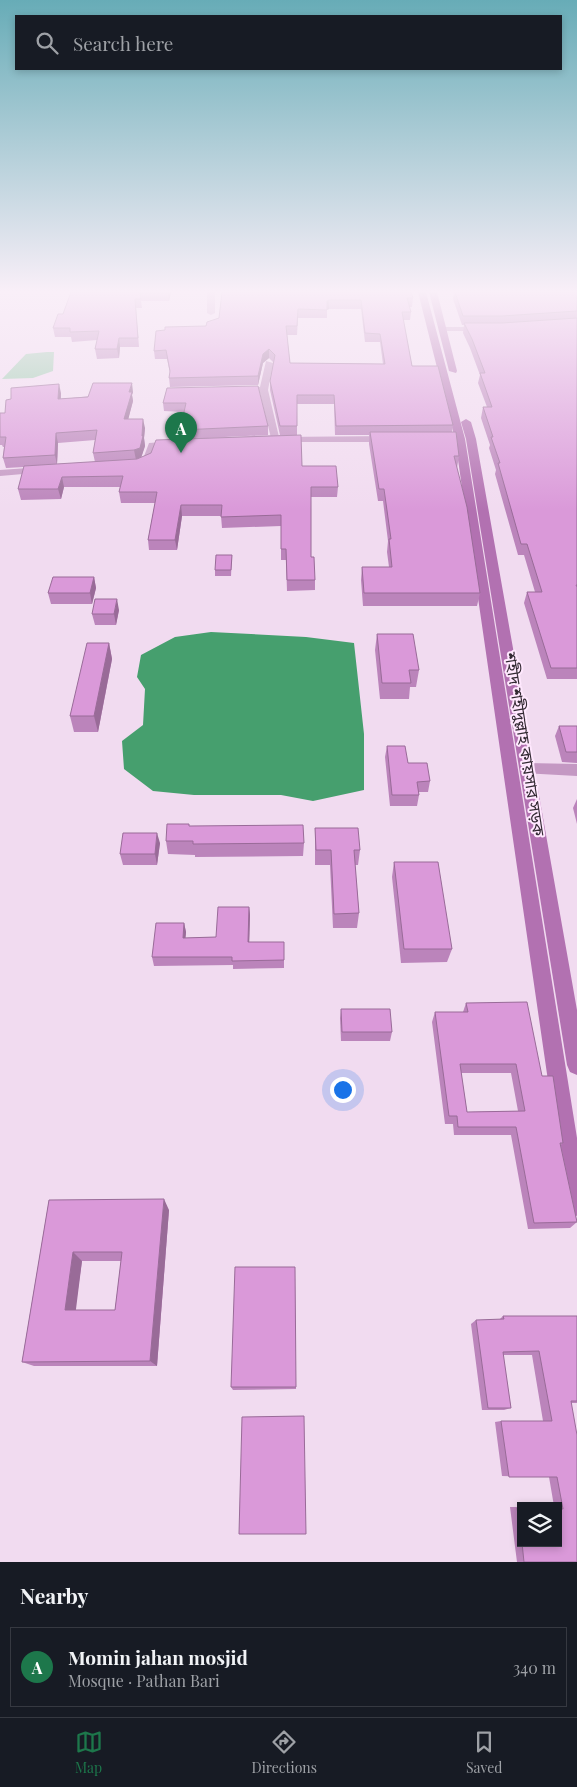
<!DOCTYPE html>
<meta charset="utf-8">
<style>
:root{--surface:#171b24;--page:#20242c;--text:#f1f3f6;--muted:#9ea1a6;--line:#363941;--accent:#1d774b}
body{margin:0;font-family:"Playfair Display","Noto Sans Bengali",serif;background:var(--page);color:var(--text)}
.controls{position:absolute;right:15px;bottom:15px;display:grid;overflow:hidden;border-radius:0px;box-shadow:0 2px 8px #0003}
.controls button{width:45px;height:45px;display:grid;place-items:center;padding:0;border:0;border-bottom:1px solid var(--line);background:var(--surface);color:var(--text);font:25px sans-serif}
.you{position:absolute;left:342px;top:1089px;width:18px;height:18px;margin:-12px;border:4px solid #fff;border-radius:50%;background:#1a73e8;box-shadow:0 0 0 8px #1a73e833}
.badge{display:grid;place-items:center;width:32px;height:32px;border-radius:50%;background:var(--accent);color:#fff;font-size:16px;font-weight:700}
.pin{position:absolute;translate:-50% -41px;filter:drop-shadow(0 1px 2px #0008)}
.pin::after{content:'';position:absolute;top:26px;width:18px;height:15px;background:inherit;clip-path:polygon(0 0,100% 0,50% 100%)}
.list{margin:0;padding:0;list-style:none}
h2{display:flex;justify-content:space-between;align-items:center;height:65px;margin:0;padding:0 20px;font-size:21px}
h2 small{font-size:16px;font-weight:400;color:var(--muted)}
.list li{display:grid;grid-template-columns:32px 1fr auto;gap:15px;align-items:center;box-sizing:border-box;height:80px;margin:0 10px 10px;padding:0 10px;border:1px solid var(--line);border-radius:0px}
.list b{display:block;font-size:19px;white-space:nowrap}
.list p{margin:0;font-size:16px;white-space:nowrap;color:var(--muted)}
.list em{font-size:16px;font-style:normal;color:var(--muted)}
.icon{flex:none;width:28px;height:28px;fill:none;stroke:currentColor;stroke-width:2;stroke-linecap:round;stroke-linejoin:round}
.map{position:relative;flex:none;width:577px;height:1562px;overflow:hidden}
.search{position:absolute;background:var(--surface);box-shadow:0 2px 8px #0003;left:15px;right:15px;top:15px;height:55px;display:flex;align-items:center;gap:12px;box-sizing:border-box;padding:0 18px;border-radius:0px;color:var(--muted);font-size:19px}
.sheet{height:155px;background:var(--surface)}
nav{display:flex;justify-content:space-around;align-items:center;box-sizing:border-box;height:70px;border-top:1px solid var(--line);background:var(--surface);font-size:14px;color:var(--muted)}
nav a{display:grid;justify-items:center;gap:2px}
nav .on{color:var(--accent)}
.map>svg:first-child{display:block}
.green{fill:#94c9a8}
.water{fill:#469f6e}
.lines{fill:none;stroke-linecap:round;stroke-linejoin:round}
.street{fill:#c498c3;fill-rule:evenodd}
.secondary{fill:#b271b1;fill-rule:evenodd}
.wall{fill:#bb84bb;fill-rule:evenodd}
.shaded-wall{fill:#996b98}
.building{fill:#da99d9;stroke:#996b98;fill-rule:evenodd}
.labels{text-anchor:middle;stroke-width:4;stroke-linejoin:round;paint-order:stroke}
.street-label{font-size:16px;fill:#322932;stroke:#ffe8fe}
</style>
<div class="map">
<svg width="577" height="1562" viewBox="0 0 577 1562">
<rect width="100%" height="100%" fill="#f1dbf0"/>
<polygon class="green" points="47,352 54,352 53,371 33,378 2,379 26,354"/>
<polygon class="water" points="211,632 306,637 354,643 364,734 364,790 313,801 281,795 194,795 153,791 124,769 122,741 143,725 145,689 137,677 141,655 175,637"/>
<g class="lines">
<g class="street">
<polygon points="207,292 215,292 215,313 211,315 207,313"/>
<polygon points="440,327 484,327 488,329 484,331 440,331"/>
<polygon points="266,361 273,363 268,390 279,437 389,436 394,439 389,442 272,442 260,393 238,393 234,390 238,387 260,387"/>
<polygon points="175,441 178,442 178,446 156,448 151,463 135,469 130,466 143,459 149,443"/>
<polygon points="42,467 46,468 46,472 0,476 0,470"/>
<polygon points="527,763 577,764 577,776 522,773 520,769 522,765"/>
</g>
<g class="secondary">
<polygon points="418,292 426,292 465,439 577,1138 577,1216 569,1213 566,1205 455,439"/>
<polygon points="429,292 437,292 457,371 456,373 449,371"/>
<polygon points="466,419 471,422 476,439 577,1010 577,1075 570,1072 567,1065 466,439 461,422"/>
</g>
</g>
<g class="wall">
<polygon points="71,292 171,292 169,301 141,301 142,308 136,308 139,347 120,347 119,358 97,359 95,349 97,340 72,342 71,337 55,337 53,328 63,314"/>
<path d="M222,292l191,6 -1,9h-3l2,5 -1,8h-7l9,46 41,59 -1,7 7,24 -2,12 23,125 -3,13h-114l-2,-26 1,-13h27l-2,-15 1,-11 -5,-40h-5l-9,-57v-9h-34l-1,-31h-37v31l5,31 36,21 -1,10h-26v60l4,23v10l-28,1 -1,-31h-5v-34l-59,2 -1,-12h-39l-5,34h-28l-1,-10 7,-37h-34l-2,-11 1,-5h-56l-3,12 -40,1 -3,-11 6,-22 -18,1 -3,-10 1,-11h-1l-1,-2h-2v-32h5l56,-20v6l72,-7 -1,3 1,6 -5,18 17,9 -1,10 1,8 -4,12 40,-19 -1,-9 4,-18 -20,-1 -1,-8 4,-15 101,38v9l-64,3 76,-3 -10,-45v-9l3,-19 -4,-4 -6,5 -5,22 -88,2 -1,-9 1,-5 -3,-14h-12l-1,-8 11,-21 41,-4 13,-8zM329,309h32l4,33h15l3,22 -93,-1 -3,-28h10l1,-17h29v-8zM95,440l-2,13 2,9 -38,2 1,-21z"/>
<polygon points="454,292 577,292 577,679 547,679 524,603 527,592 535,592 524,555 518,555 495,474 496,470 489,448 490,445 481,418 483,407 487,407 478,383 480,375 470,348 463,333 464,325 462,325 453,299"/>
<polygon points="232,555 231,576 215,576 215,570"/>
<polygon points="94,577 96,588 92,604 51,604 48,593"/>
<polygon points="119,610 116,625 95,625 92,614"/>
<polygon points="377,634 419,670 416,687 410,687 409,699 380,699 375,650"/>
<polygon points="109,643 112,659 98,732 74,732 70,716"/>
<polygon points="559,726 577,726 577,763 562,762 555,736"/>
<polygon points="387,746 430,781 428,792 419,792 419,795 417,806 390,806 385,757"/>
<polygon points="577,799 577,824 573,808"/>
<polygon points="189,824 189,826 304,843 303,856 195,857 195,855 168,854 166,841"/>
<polygon points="315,828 360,850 358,865 355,865 359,913 357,928 333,928 330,865 315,865"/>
<polygon points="160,843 157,865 123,865 120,854"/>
<polygon points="394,862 452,949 447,962 401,963 392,877"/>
<polygon points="249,907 250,915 249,942 284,942 284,968 233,969 233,965 154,966 152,957 184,923 186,932 185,938 216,937"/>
<path d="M466,1003l76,73 21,67 -2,2 16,77 -7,6 -42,1 -17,-94h-57l-1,-11h-8l-13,-102 3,-10h28zM461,1073h50l7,38 -51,1z"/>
<polygon points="341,1009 392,1032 390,1041 341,1041 340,1018"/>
<path d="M49,1200l120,10 -12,156h-123l-12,-4zM82,1261h39l-6,49h-40z"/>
<polygon points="503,1316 577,1316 577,1403 571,1403 577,1562 517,1562 510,1507 521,1507 521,1543 558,1543 558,1506 554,1506 549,1477 502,1476 495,1422 501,1421 543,1421 532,1355 503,1355 511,1408 504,1410 482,1410 471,1324 476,1320 499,1320"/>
<polygon points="231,1387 296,1387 296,1389 233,1390"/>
</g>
<g class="shaded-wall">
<polygon points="168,292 171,292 169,301"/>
<polygon points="329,300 329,309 326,310 327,301"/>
<polygon points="119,338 120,347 119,358 117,349"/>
<polygon points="269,349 269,358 263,363 258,385 258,376 263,354"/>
<polygon points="132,383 133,392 132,395 133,401 126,428 124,419 129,392"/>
<polygon points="59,384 61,393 60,408 58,399"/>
<polygon points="143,419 145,428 144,438 145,446 141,458 136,460 134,450 142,436"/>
<polygon points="56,433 58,443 57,465 55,455"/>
<polygon points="62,477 64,487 61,499 58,489"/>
<polygon points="181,505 182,516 177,550 175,540"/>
<polygon points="94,577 96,588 92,604 90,593"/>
<polygon points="117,599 119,610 116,625 114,614"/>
<polygon points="109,643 112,659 98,732 94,716"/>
<polygon points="157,833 160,843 157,865 155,854"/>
<polygon points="249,907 250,915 249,951 248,942"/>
<polygon points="184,923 186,932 185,946 183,938"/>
<polygon points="164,1199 169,1210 157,1366 150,1361"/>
<polygon points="73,1252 82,1261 75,1317 65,1310"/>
</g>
<g class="building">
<polygon points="71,292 155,292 140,292 141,299 135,299 138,338 119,338 117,349 95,349 99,331 70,332 70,328 53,328 58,314 63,314"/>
<path d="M222,292h189l2,6h-6l4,14h-9l10,54h26l15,59 -117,1 -2,-31h-37v31h-17l-10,-45 5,-26 -6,-6 -6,5 -5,22 -89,2 1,-7 -4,-21 -12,1 2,-20 9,-1v-3l41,-1 1,-4 12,-4zM329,300h32l4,33 15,1 5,30 -95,-1 -4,-37h11l1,-17 29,1v-9z"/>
<polygon points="455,292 577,292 577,311 502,316 463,316"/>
<polygon points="577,318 577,585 576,585 577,587 577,668 551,668 527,592 542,592 527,544 521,544 498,463 500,463 491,437 493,437 483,407 492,407 480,373 485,373 472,339 464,323 502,323"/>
<polygon points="93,383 132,383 129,392 132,392 124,419 143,419 142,436 143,436 140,448 134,450 93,453 97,430 56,433 55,455 3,458 6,437 0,437 0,413 5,413 6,400 11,399 11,388 59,384 58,399 88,397"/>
<polygon points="258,386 268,426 180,430 186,403 163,403 167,388"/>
<polygon points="370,432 456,432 459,456 454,456 467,507 480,593 364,593 362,567 392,567 389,539 391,539 384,489 379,489"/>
<polygon points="301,435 302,466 336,466 338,487 311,487 311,557 314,557 315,580 287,580 286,549 281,549 281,515 221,517 222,505 181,505 175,540 148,540 157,492 119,492 123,476 62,477 58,489 18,489 24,466 137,459 151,453 156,440"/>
<polygon points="216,555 232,555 231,570 215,570"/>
<polygon points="53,577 94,577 90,593 48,593"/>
<polygon points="95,599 117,599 114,614 92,614"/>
<polygon points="377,634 413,634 419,670 409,670 411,683 382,683"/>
<polygon points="87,643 109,643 94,716 70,716"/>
<polygon points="559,726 577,726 577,752 566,752"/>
<polygon points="387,746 405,746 408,763 427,763 430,781 417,782 419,795 392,795"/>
<polygon points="167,824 189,824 189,826 303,825 304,843 193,844 193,841 166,841"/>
<polygon points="315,828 358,828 360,850 354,850 359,913 334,914 331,850 316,850"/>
<polygon points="123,833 157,833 155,854 120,854"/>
<polygon points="394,862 438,862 452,949 404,949"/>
<polygon points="218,907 249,907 248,942 284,942 284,960 232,961 232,957 152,957 156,923 184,923 183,938 216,937"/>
<path d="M527,1002l15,74h11l10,67h-3l17,79 -43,1 -18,-96h-58l-1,-11h-8l-14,-104h33l-2,-9zM460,1064h56l9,47 -58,1z"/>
<polygon points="341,1009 390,1009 392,1032 342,1032"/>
<path d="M164,1199l-14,162 -128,1 27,-162zM73,1252h49l-7,58h-50z"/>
<polygon points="235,1267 295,1267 296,1387 231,1387"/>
<polygon points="503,1316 577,1316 577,1401 571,1401 577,1435 577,1562 524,1562 522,1543 558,1543 558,1509 563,1509 557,1477 509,1477 501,1421 552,1421 539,1351 503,1352 511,1408 488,1408 476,1320 504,1319"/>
<polygon points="304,1416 306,1534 239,1534 242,1417"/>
<polygon points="517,1508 521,1508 521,1537"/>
</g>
<linearGradient id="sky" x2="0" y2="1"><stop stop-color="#67acb7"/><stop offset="0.57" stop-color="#f9eff8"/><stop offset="1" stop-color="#f9eff8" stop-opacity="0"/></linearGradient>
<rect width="577" height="511" fill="url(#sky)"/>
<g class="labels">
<g class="street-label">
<text transform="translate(525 744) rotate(81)" y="6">শহীদ শহীদুল্লাহ কায়সার সড়ক</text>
</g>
</g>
</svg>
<div class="controls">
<button><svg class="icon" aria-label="layers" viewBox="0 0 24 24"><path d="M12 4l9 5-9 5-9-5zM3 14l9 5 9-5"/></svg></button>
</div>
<div class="you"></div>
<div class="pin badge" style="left:181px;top:453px">A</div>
<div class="search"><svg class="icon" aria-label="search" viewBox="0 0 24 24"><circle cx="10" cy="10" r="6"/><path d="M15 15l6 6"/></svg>Search here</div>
</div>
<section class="sheet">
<h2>Nearby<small></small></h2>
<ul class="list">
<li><span class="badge">A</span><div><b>Momin jahan mosjid</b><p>Mosque · Pathan Bari</p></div><em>340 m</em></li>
</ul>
</section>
<nav>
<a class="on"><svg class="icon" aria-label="map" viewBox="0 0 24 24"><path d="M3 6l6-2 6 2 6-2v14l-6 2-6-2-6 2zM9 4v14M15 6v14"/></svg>Map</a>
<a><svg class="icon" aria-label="directions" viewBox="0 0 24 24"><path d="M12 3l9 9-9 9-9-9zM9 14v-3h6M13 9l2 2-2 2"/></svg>Directions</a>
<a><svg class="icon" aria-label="saved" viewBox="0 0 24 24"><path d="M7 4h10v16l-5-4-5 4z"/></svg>Saved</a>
</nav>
